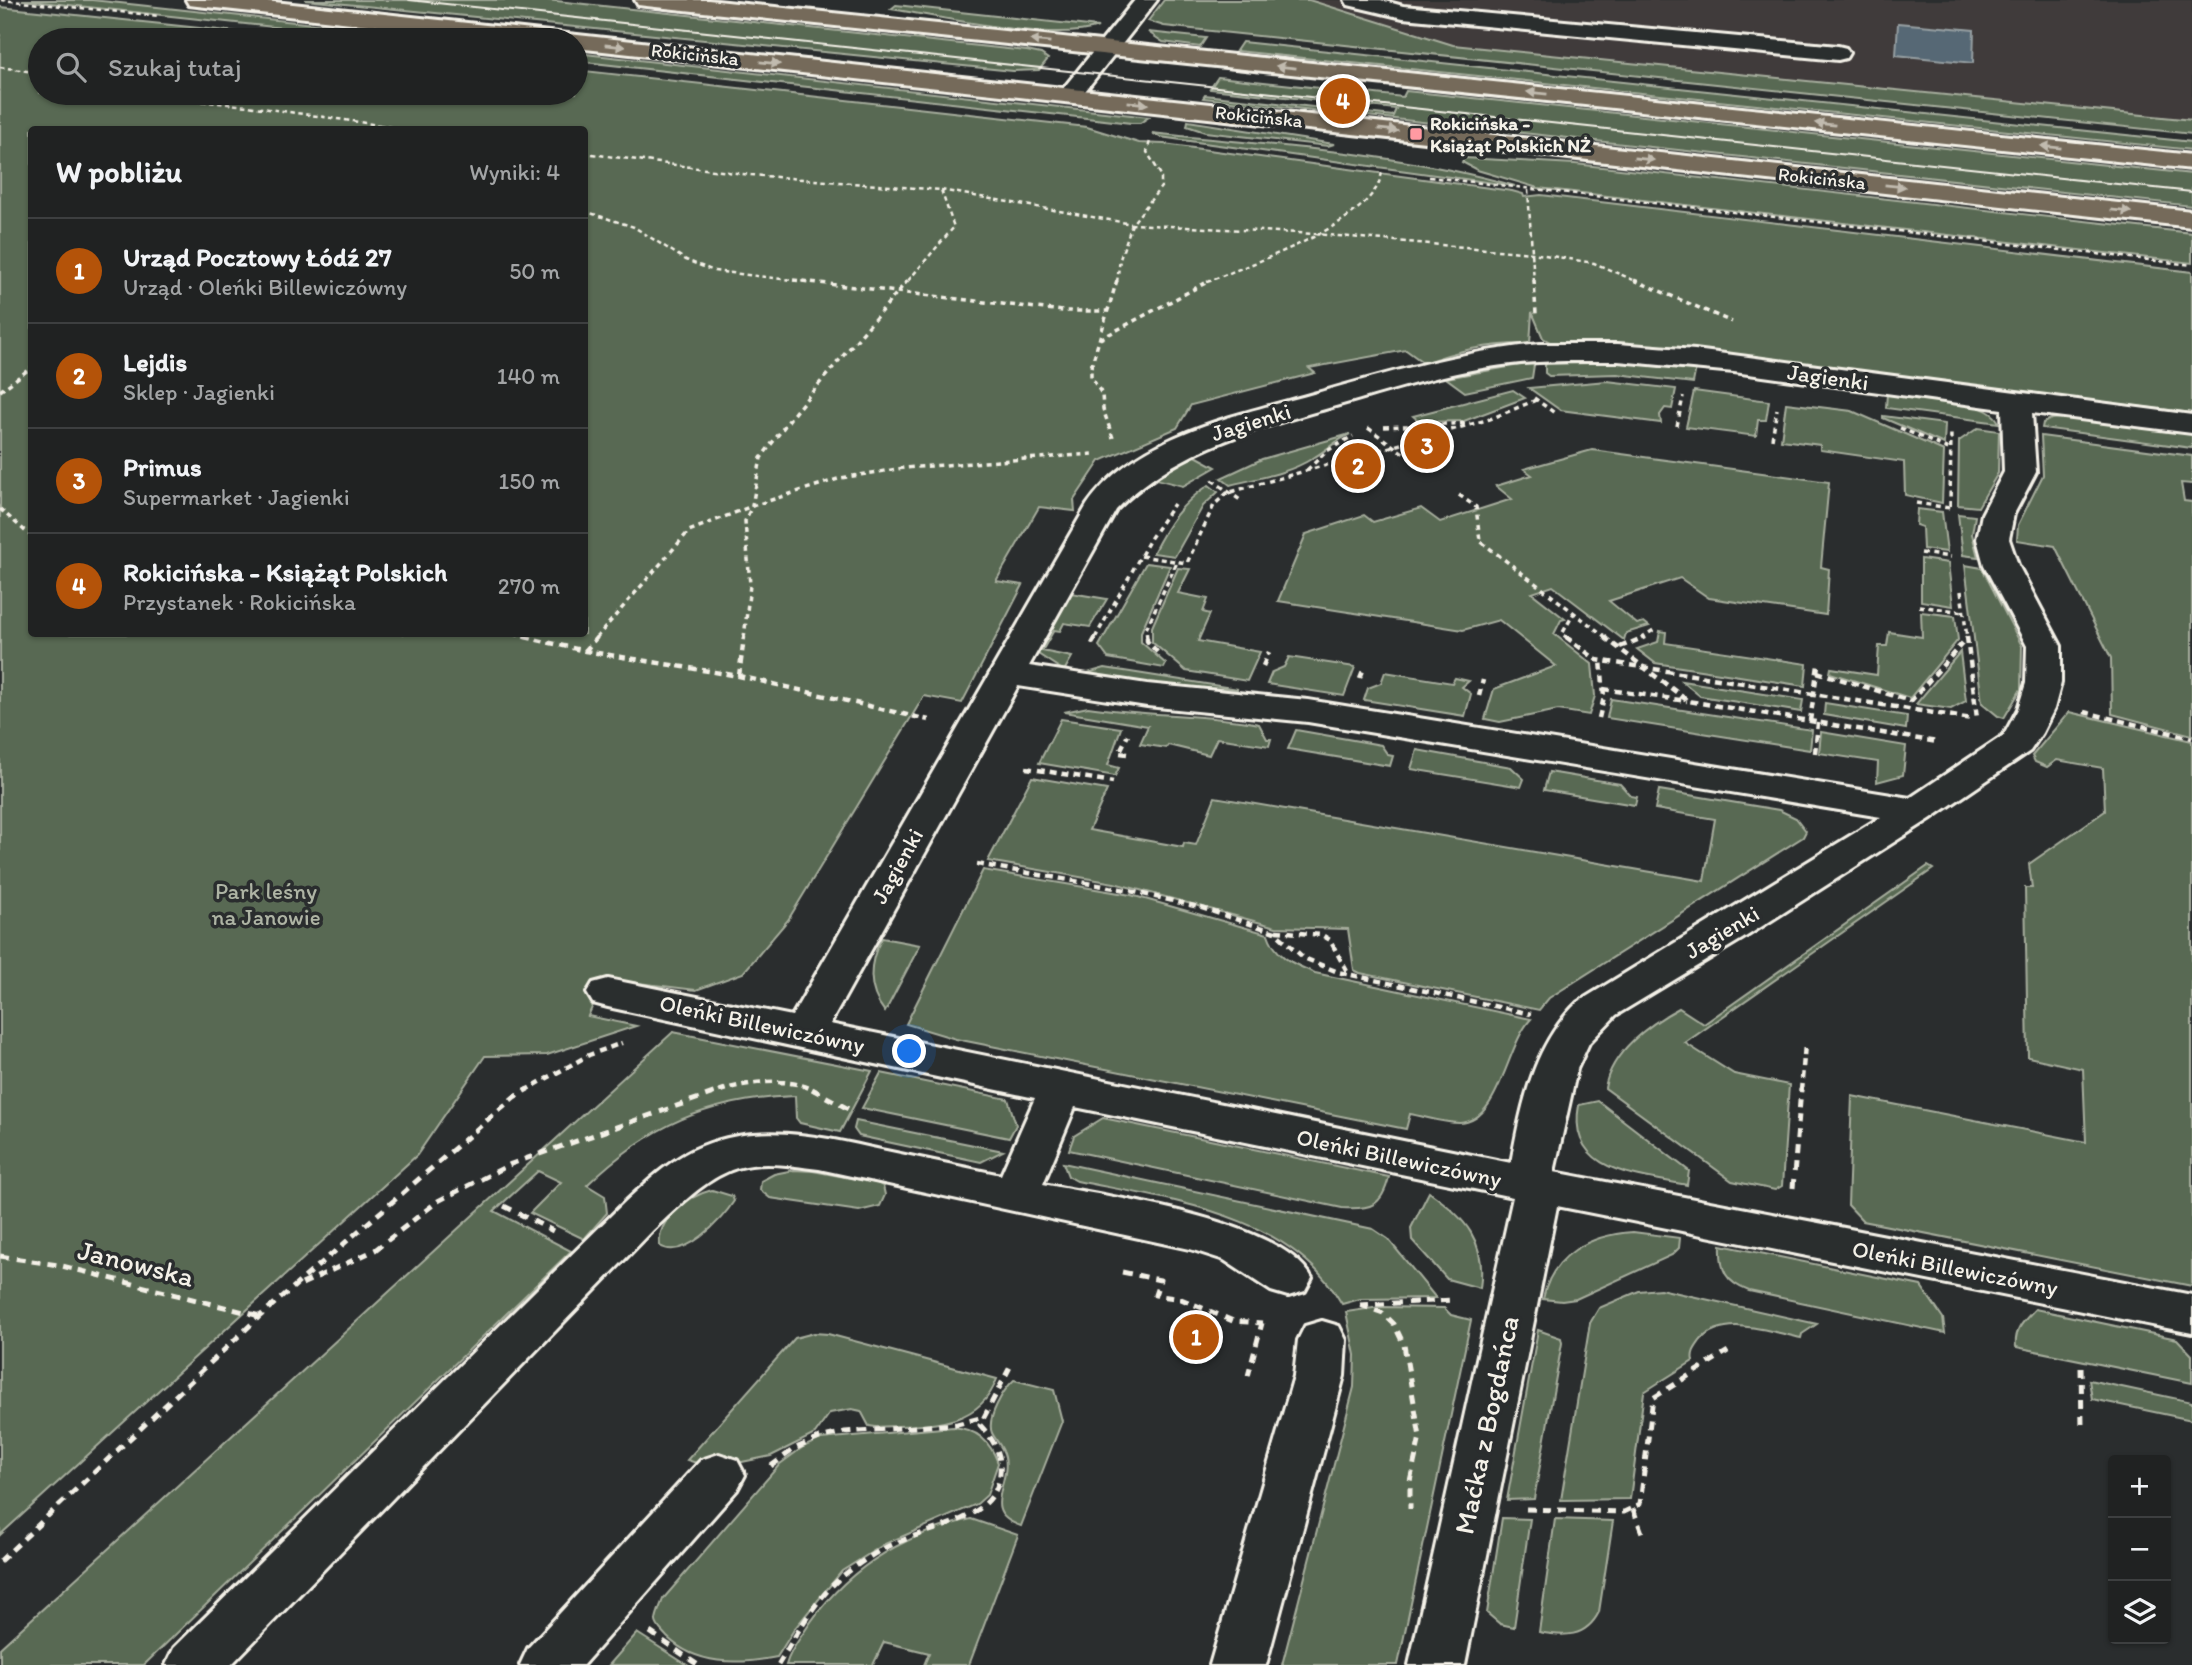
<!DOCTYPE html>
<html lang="pl">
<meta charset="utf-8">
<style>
:root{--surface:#202222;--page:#2d2f2f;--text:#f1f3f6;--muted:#a2a4a5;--line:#3d3f40;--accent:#b45309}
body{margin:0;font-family:Itim,sans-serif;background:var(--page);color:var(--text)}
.controls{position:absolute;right:21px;bottom:21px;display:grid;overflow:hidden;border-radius:7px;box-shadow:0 2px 5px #0004}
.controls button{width:63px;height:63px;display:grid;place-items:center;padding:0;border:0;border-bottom:2px solid var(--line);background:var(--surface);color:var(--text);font:35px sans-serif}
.you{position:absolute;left:910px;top:1052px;width:24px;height:24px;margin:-18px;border:5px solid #fff;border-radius:50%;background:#1a73e8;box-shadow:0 0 0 10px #1a73e833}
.badge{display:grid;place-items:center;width:46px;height:46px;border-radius:50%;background:var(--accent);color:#fff;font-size:23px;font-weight:700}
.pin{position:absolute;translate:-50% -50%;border:4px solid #fff;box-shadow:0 2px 7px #0006}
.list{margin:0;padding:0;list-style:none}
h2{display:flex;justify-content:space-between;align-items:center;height:91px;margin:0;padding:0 28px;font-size:30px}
h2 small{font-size:23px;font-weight:400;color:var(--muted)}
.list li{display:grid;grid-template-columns:46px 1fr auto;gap:21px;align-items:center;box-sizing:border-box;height:105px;padding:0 28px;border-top:2px solid var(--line)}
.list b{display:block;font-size:26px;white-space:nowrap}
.list p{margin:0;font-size:23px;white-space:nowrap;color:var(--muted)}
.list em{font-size:23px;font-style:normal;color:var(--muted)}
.icon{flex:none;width:38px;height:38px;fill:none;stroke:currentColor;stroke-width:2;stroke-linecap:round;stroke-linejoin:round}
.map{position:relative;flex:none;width:2192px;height:1665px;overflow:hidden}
.search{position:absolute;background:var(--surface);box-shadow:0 2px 5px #0004;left:28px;top:28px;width:560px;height:77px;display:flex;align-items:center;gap:18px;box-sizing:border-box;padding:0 24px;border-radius:38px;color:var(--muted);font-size:26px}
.panel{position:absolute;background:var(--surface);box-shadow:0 2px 5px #0004;left:28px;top:126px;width:560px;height:511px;border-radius:7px}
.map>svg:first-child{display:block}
.built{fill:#3f3b3b}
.green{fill:#596952;stroke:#a6ad9d;stroke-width:2;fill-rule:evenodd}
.water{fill:#576874;stroke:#969fa2;stroke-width:2}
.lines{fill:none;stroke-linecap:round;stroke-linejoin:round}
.minor-casing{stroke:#f4f1e8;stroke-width:6}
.major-casing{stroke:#f4f1e8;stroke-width:6}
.path-far3{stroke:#f4f1e8;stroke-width:2.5;stroke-dasharray:4.5 3.5;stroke-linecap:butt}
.path-far2{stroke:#f4f1e8;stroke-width:3.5;stroke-dasharray:5 4.5;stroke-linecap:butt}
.path-far1{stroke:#f4f1e8;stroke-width:4.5;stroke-dasharray:7 5;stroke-linecap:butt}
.path{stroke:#f4f1e8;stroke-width:5;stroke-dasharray:9 7;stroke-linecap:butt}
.minor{fill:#2a2d2e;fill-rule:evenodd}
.major{fill:#746a5a;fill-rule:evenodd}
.tram{stroke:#f4f1e8;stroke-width:2}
.oneway{fill:#c1bbaf}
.poi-dot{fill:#ff9aa2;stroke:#2a2d2e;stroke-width:2.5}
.labels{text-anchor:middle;stroke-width:7;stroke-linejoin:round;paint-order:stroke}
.far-street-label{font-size:19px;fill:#f4f1e8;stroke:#2a2d2e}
.far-poi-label{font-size:19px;font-weight:bold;fill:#f4f1e8;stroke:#2a2d2e;text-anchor:start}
.street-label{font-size:23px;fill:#f4f1e8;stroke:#2a2d2e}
.park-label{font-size:23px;fill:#aeb4a4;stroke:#2a2d2e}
.near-street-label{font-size:28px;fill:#f4f1e8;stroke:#2a2d2e}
</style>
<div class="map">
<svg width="2192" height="1665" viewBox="0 0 2192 1665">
<rect width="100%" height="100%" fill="#2a2d2e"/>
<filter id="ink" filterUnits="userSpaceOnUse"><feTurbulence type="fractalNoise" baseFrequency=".0143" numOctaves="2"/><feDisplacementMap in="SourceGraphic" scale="14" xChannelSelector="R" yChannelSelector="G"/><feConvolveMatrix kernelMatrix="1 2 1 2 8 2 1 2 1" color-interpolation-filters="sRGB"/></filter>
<g filter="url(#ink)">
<polygon class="built" points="1309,0 2192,0 2192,120 1453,45"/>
<g class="green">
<polygon points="22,0 92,0 462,40 395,40"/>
<polygon points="305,0 547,0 1027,51 1041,54 1048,59 1039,70 1013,71"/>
<polygon points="1164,0 1309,0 1453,45 2192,120 2192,134 1164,26 1148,21"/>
<path d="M896,5l202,22c-44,16 -156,-10 -207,-18z"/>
<path d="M0,7l313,33h-273v53h536v-23l511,57 52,16 25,1 348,47 11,3 1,3 17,-2 651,77v141l-535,-67 -105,-3 -9,-5 -11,-26 -2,32c-35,-1 -73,6 -106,19l-18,-13 -97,18 6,5 -124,32 -14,23 -77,33 -26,39 1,11 -36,-4 -43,74 27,4 -61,118 -38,-7 -136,224 -45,53 -47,17 -91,-11 -17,37 48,10 -89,29 -62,1 -68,99 -417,380zM32,130h552v504h-552z"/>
<polygon points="1148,32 1206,38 1200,47 1163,42"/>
<polygon points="1242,42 2192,142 2192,150 1236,51"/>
<polygon points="576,53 1149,117 1140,123 1131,123 576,61"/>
<polygon points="1218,77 1403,97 1406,91 2192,174 2192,206 1203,98 1205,95 1393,116 1396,109 1210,89"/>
<polygon points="1188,121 1334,144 1328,146 1205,132 1187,126"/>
<path d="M1152,133c121,13 246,19 363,53l-355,-49z"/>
<polygon points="1464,158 1575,164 2192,233 2192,263 1538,188 1477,170 1462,162"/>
<polygon points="1550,361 1635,362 1696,368 1693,383 1617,374 1549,376 1545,373 1545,365"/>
<polygon points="1531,363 1534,365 1532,378 1465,392 1446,378"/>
<polygon points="1607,381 1676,389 1672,409 1665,408 1660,415 1661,423 1560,410 1529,388"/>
<polygon points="1513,390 1525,398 1464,421 1420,422 1413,416"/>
<polygon points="1694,391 1769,401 1766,420 1758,420 1756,436 1686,427"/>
<path d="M1887,393c25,3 103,5 112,30l-113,-15z"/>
<polygon points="1786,403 1852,411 1944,451 1942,503 1905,495 1904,462 1820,450 1820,445 1781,440"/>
<polygon points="1883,416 1945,424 1944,444 1883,418"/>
<polygon points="2073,417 2192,432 2192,448 2042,428 2043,423 2051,419"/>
<polygon points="1978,428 1999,431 1998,473 1978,507 1958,505 1959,441"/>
<path d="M1350,434c-15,7 -23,16 -37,24 -25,16 -55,20 -83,27l-9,-7 41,-19z"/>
<polygon points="2041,436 2192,456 2192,484 2181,483 2184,501 2192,502 2192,735 2112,714 2111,658 2055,546 2017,540 2018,525 2043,475"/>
<polygon points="1592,450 1829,482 1821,567 1829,569 1826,615 1709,598 1680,578 1609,601 1637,624 1644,622 1649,626 1626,633 1624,640 1553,586 1532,593 1565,619 1561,620 1554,634 1592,664 1595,696 1589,715 1558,710 1500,722 1485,719 1494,689 1556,666 1499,620 1463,630 1278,601 1306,534 1364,515 1373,522 1421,508 1440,522 1512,499 1496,486 1532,475 1524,469"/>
<polygon points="1192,454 1216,467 1183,486 1152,478"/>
<path d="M1209,485l9,7 -15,14 -28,50 -22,-3c15,-29 28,-50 56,-68z"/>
<polygon points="1917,509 1942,512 1947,552 1923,549 1922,527 1916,525"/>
<polygon points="1958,514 1975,516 1972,534 1978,557 1963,555"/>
<polygon points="1921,559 1948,563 1953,606 1921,601"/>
<polygon points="1146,563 1170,566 1141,632 1141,642 1166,664 1164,668 1108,658 1099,646"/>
<polygon points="1965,565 1982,568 2022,646 2021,689 2004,718 1998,716 1982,703"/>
<polygon points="1178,568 1190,569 1178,593 1208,599 1203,612 1210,614 1198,641 1260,652 1247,681 1186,671 1152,642 1152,627"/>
<polygon points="1071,593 1107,599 1090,627 1064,623 1060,631 1054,630 1042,651 1072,657 1064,671 1038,654"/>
<polygon points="1921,612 1955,616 1958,640 1910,698 1830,673 1831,668 1877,675 1879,646 1887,646 1889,632 1922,637"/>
<polygon points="1660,631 1666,632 1665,643 1807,664 1805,686 1655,663 1637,649 1658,642"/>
<polygon points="1960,652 1966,701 1951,709 1916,704"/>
<polygon points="1289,657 1355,667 1344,696 1267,684 1272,672 1284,667"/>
<polygon points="1105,668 1238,689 1168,687 1084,674"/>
<polygon points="1385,672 1452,683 1455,678 1469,681 1462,687 1471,694 1465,716 1364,700 1368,688 1381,683"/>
<polygon points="1682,681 1803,700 1801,712 1700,696"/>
<polygon points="1611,699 1812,730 1810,750 1607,718"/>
<polygon points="1825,703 1907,716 1906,729 1824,715"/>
<path d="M1088,707c57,9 115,7 171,17l8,15h4l-2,7 -52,-8 -8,17 -41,-10 -2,3 -26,-4 8,-18 -84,-14z"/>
<polygon points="2069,712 2192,741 2192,1286 1863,1221 1848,1205 1852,1096 2086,1142 2083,1069 2028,1057 2025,888 2032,888 2029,864 2105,811 2103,768 2057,760 2047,767 2035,762 2032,756"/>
<polygon points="1061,719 1121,728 1108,765 1119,768 1115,776 1039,763"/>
<polygon points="1296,730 1381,745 1388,755 1393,756 1390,766 1288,749"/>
<polygon points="1821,732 1906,746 1903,775 1877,782 1878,762 1819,753"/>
<polygon points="1417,750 1511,767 1524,779 1521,787 1411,769"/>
<polygon points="1549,772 1620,784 1631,796 1637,797 1635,805 1544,790"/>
<polygon points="1032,777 1107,790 1089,830 1183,847 1184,843 1196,845 1215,797 1704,881 1715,819 1655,809 1659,790 1779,810 1796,818 1806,831 1803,837 1549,998 1539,1010 1360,973 1354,970 1348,929 1276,927 1114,883 988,861"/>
<path d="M1928,866l5,3 -248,174 49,31 55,11 -7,101 -7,4 -43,-9 -127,-93c6,-36 44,-64 74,-80l25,16z"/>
<path d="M983,870l148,25 137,39c8,24 26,30 47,39l216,46c-25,26 -31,104 -72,104 -16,0 -33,-6 -49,-9l-4,15 -450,-90 -50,-15z"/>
<path d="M882,938l38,7 -35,67c-18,-22 -17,-50 -3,-74z"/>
<path d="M673,1032l199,39 -32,61 -40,-9 -4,-5 -1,-22c-86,3 -146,29 -208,89l18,11 2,17 -23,26 -54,-26 31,-31 -23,-11 -44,40 77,40 -427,414h-144v-17z"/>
<polygon points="881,1073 1008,1099 1016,1125 1009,1138 862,1108"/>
<path d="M1598,1101l91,70 -2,14c-48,-10 -121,-12 -108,-80z"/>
<path d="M1103,1118l286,59c-7,29 -18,33 -47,31l-273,-58 5,-14z"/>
<polygon points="856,1121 1003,1151 981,1162 859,1136 854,1129"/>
<path d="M1063,1163l310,66 15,10 48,59 -76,1 -18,5c-52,-91 -172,-104 -265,-123l-9,-5z"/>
<polygon points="794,1170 813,1171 877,1183 883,1186 885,1195 880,1206 859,1211 770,1198 760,1190 761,1181 774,1174"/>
<path d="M712,1190l20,6 2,5c-12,19 -50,60 -74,45 -4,-26 28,-50 52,-56z"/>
<path d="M1429,1192c36,25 58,50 51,96l-33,-9 -35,-39 -1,-12z"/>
<path d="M1633,1232l47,6 -1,10 -7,7 -96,44 -14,2 -19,-2c9,-45 47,-64 90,-67z"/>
<path d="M1721,1245l200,41 22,32 2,15 -196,-42c-24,-9 -29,-21 -28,-46z"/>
<path d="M1660,1289l157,35 -15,10 -1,4c-29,-6 -78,-25 -101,3 -5,7 -9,12 -7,20l-49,31 -14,107 -69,1 29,-177 9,-15 40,-17z"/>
<polygon points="1380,1307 1444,1308 1451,1315 1471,1320 1398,1665 1282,1665 1354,1387 1355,1355 1346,1312"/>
<path d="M2035,1309l142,30 15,16v28l-176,-36c-2,-18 8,-26 19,-38z"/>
<polygon points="1538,1330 1561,1338 1562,1343 1534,1499 1507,1500"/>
<path d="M814,1333l14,1 169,45c-19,52 -75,45 -121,48l-7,-1 -8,-15 -9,-2 -22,4 -15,21 -44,22 -58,12 -26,-8 108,-122z"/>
<path d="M1014,1380l40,10 8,31 -41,105c-42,-13 -10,-42 -16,-69 -2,-10 -9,-16 -13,-24 -6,-15 12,-44 22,-53z"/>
<polygon points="2089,1380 2192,1402 2192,1420 2092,1399"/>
<path d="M953,1427c24,2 37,14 45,36l-11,32 -10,9 -92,40 -43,27 -47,57 -18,29c-40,8 -81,8 -110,-20 -4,-5 -12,-11 -11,-17 1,-7 5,-15 7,-21l117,-135 23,-17 18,-8z"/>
<polygon points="1502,1518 1530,1519 1514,1627 1500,1624 1487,1613"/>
<path d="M971,1519l47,16 -49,130h-45l5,-12 -45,-11 -11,23h-87c3,-12 11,-23 18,-33 39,-61 97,-97 167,-113z"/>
<path d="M1555,1519l58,2 -14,91c-13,26 -35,25 -60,20z"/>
<polygon points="637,1633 687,1665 609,1665"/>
</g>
<polygon class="water" points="1898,23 1974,30 1973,63 1896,55"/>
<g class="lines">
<g class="minor-casing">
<g id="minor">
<polygon points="1135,0 1157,0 1078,100 1062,100 1058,95 1062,90"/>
<polygon points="1345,0 1381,0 1403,6 1838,46 1846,48 1849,53 1846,58 1838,60 1403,18 1348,5"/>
<path d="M1540,344h78l77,6 497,65v18l-160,-20 4,59 -22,42 -5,25 9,26 43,81v37l-7,26 -12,24 -12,18 -100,68 -188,120 -126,76 -27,28 -12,26 -23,103 638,123v38l-635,-127 -92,459h-56l104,-468 -438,-90 -32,77c64,13 237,35 269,94l-7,13 -17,5 -17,-5 -47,-31 -34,-11 -371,-80c-26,-3 -56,-9 -82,-1 -32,10 -60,40 -84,62l-422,435h-65l8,-17 447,-442c24,-22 50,-48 81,-60 61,-25 123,-8 184,5 38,8 77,16 115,24l34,-77 -427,-91 -15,-4 -6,-10 6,-10 15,-4 184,37 295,-511c49,-71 152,-90 230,-112 74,-21 146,-42 223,-49zM1618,361l116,11 268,37 2,63 -22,42 -5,25 7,26 43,81 -1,37 -8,26 -14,26 -94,63 -602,-98 -161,-16 -118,-18 87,-156c58,-59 132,-79 209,-101 61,-17 122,-38 186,-45 36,-4 71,-3 107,-3zM1018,686l129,20 161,16 573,95 -303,185c-45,43 -56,103 -67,161l-681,-139z"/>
<polygon points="1322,1321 1339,1326 1346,1340 1344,1376 1266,1665 1210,1665 1294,1376 1298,1340 1305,1326"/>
<polygon points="719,1454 737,1460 745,1475 737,1490 583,1665 520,1665 528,1648 701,1460"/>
</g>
</g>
<g class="major-casing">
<g id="major">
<polygon points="186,0 256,0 2192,211 2192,227 576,48 576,40 506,40 197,6 189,5"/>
<polygon points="635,0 708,0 2192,155 2192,169 646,6 638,5"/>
</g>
</g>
<g class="path-far3">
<polyline points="1,0 160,16"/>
<polyline points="0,67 40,73"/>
<polyline points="155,93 177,99 248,106 379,125 376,130"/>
<polyline points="379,125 407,130"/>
<polyline points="584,153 751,175 941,190 954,227 907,282"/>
<polyline points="1429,177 2192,265"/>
<polyline points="941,190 1132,224 1316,234 1532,253 1594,263 1638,282"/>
<polyline points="1528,190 1534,282"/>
<polyline points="584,211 634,227 686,260 714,271 808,282"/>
<polyline points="1117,282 1120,259 1132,224 1161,187 1161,175 1147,152 1150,141"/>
<path d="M1207,282c47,-20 139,-49 168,-92 4,-5 6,-14 8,-20"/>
</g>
<g class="path-far2">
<polyline points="793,280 1063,311 1109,311"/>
<polyline points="1534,280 1536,314"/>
<polyline points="1634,280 1732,322"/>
<polyline points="1100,339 1211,280"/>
<polyline points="0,391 32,367"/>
<polyline points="1534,398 1556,414"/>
<polyline points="1677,426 1683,397"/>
<polyline points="1384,427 1470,423"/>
<polyline points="1368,428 1406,455"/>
<polyline points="1900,428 1951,450"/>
<polyline points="1113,438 1103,409 1102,394 1091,377 1091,367 1117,280"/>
<polyline points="1772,439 1777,409"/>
<polyline points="1307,470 1327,451 1353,436"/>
<polyline points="1212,480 1243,502"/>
<polyline points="1459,495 1476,507 1480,541 1607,638"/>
<polyline points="1916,503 1950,508"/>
<polyline points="1950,506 1951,431"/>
<polyline points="0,509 32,537"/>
<polyline points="1921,553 1951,557"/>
<polyline points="1141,556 1187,563 1214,505 1227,493 1490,419 1536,400"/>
<polyline points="1961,591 1967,638"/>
<polyline points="1919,606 1964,612"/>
<polyline points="514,634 532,638"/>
<polyline points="596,638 689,531 752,506 841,478 904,468 1093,454"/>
<polyline points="744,638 750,585 745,521 752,506 761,458 795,412 908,280"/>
<polyline points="1095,638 1150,539 1174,504"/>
<polyline points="1147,638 1146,629 1177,562"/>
<polyline points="1568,638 1562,634 1574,613"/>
<polyline points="1641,638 1655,629"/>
</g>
<g class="path-far1">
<polyline points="525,637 585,651 739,676 929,720"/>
<polyline points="1147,637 1147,641 1159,654"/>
<polyline points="1566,637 1597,660 1972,719"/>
<polyline points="1604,637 1688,701 1937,742"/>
<polyline points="1967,637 1977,718"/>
<polyline points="1092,644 1096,637"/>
<polyline points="1620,647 1645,637"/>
<polyline points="585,651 597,637"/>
<polyline points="1263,666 1269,652"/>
<polyline points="1817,672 1911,701"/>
<polyline points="739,676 744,637"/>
<polyline points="1360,678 1364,668"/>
<polyline points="1603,689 1687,701"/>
<polyline points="1479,696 1483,680"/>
<polyline points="1910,702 1967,638"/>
<polyline points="2084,712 2192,738"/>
<polyline points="1599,718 1604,697 1601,660"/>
<polyline points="1810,721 1818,665"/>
<polyline points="1815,753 1818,723"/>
<polyline points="1127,754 1119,753 1128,735"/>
<polyline points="1026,768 1113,782"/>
<polyline points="977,864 1126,890 1199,907 1275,932 1304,958 1338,972 1531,1014"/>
<polyline points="1276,931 1322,935 1330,940 1349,975"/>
<polyline points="524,1091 589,1055 622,1043"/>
<path d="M719,1091c29,-9 69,-15 97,0"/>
<polyline points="1801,1091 1805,1045"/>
</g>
<g class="path">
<polyline points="812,1089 852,1111"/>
<polyline points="1793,1188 1801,1089"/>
<polyline points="504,1206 553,1231"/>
<polyline points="0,1256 58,1265 260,1316"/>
<polyline points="1122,1272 1160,1280 1155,1295 1181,1299 1233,1321 1262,1323"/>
<polyline points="302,1284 375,1250 438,1201 511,1164 725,1089"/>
<polyline points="1360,1305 1383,1313 1394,1324 1404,1345 1420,1437 1410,1481 1410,1509"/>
<polyline points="1360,1305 1454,1300"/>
<polyline points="2081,1367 2082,1426"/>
<polyline points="1248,1376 1262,1323"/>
<polyline points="771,1466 794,1449 819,1438 845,1432 957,1424 984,1417"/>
<polyline points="1526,1509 1624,1512 1640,1504 1653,1398 1728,1351"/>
<polyline points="1633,1509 1644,1538"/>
<polyline points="0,1561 260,1316 514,1097 528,1089"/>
<polyline points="650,1632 698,1665"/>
<path d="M778,1665c17,-28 34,-61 59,-84 13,-12 42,-32 59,-38 36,-16 101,-23 104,-70 2,-20 -7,-34 -20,-48l30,-58"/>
</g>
<use href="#minor" class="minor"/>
<use href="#major" class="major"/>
<polyline class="tram" points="409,0 2192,192"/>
</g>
<defs><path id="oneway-solid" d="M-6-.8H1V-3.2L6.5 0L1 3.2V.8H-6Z" transform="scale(1.75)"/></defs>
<g class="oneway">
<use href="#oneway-solid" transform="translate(1040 41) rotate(-174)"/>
<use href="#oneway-solid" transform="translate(615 46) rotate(6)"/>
<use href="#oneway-solid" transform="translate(770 63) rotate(6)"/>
<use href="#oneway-solid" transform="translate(1286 67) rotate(-174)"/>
<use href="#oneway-solid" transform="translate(1537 93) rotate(-174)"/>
<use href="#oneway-solid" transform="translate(1138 103) rotate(6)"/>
<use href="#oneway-solid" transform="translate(1825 124) rotate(-174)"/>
<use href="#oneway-solid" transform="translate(1388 130) rotate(6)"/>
<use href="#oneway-solid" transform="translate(2051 147) rotate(-174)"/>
<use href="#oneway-solid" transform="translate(1644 159) rotate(6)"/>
<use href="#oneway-solid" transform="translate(1895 186) rotate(6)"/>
<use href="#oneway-solid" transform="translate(2121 211) rotate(6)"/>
</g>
</g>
<rect class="poi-dot" x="1409" y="127" width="14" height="14" rx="3.5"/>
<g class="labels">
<g class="far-street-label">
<text transform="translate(695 54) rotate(6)" y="7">Rokicińska</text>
<text transform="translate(1259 116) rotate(6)" y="7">Rokicińska</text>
<text transform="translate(1822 178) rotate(6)" y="7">Rokicińska</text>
</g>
<g class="far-poi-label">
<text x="1430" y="130">Rokicińska -<tspan x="1430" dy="22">Książąt Polskich NŻ</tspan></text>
</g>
<g class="street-label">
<text transform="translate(1828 377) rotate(8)" y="8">Jagienki</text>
<text transform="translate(1251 422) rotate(-17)" y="8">Jagienki</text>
<text transform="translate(897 866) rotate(-61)" y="8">Jagienki</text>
<text transform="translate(1722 932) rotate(-31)" y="8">Jagienki</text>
<text transform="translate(762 1024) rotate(12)" y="8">Oleńki Billewiczówny</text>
<text transform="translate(1399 1158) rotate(12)" y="8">Oleńki Billewiczówny</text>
<text transform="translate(1955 1268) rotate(11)" y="8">Oleńki Billewiczówny</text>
</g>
<g class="park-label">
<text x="266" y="899">Park leśny<tspan x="266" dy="26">na Janowie</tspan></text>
</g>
<g class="near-street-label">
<text transform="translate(136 1263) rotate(14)" y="10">Janowska</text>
<text transform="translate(1486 1425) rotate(-78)" y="10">Maćka z Bogdańca</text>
</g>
</g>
</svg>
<div class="controls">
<button>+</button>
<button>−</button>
<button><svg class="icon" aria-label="layers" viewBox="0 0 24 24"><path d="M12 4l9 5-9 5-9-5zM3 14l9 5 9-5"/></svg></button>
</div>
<div class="you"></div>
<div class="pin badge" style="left:1196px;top:1337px">1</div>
<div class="pin badge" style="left:1358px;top:466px">2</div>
<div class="pin badge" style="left:1427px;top:446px">3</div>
<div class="pin badge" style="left:1343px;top:101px">4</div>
<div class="search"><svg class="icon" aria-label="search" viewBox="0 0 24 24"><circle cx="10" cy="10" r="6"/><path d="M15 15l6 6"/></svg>Szukaj tutaj</div>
<section class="panel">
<h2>W pobliżu<small>Wyniki: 4</small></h2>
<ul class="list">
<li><span class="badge">1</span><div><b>Urząd Pocztowy Łódź 27</b><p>Urząd · Oleńki Billewiczówny</p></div><em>50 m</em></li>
<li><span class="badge">2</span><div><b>Lejdis</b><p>Sklep · Jagienki</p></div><em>140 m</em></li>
<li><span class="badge">3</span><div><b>Primus</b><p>Supermarket · Jagienki</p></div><em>150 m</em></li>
<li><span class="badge">4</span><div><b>Rokicińska - Książąt Polskich</b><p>Przystanek · Rokicińska</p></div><em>270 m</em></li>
</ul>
</section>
</div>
